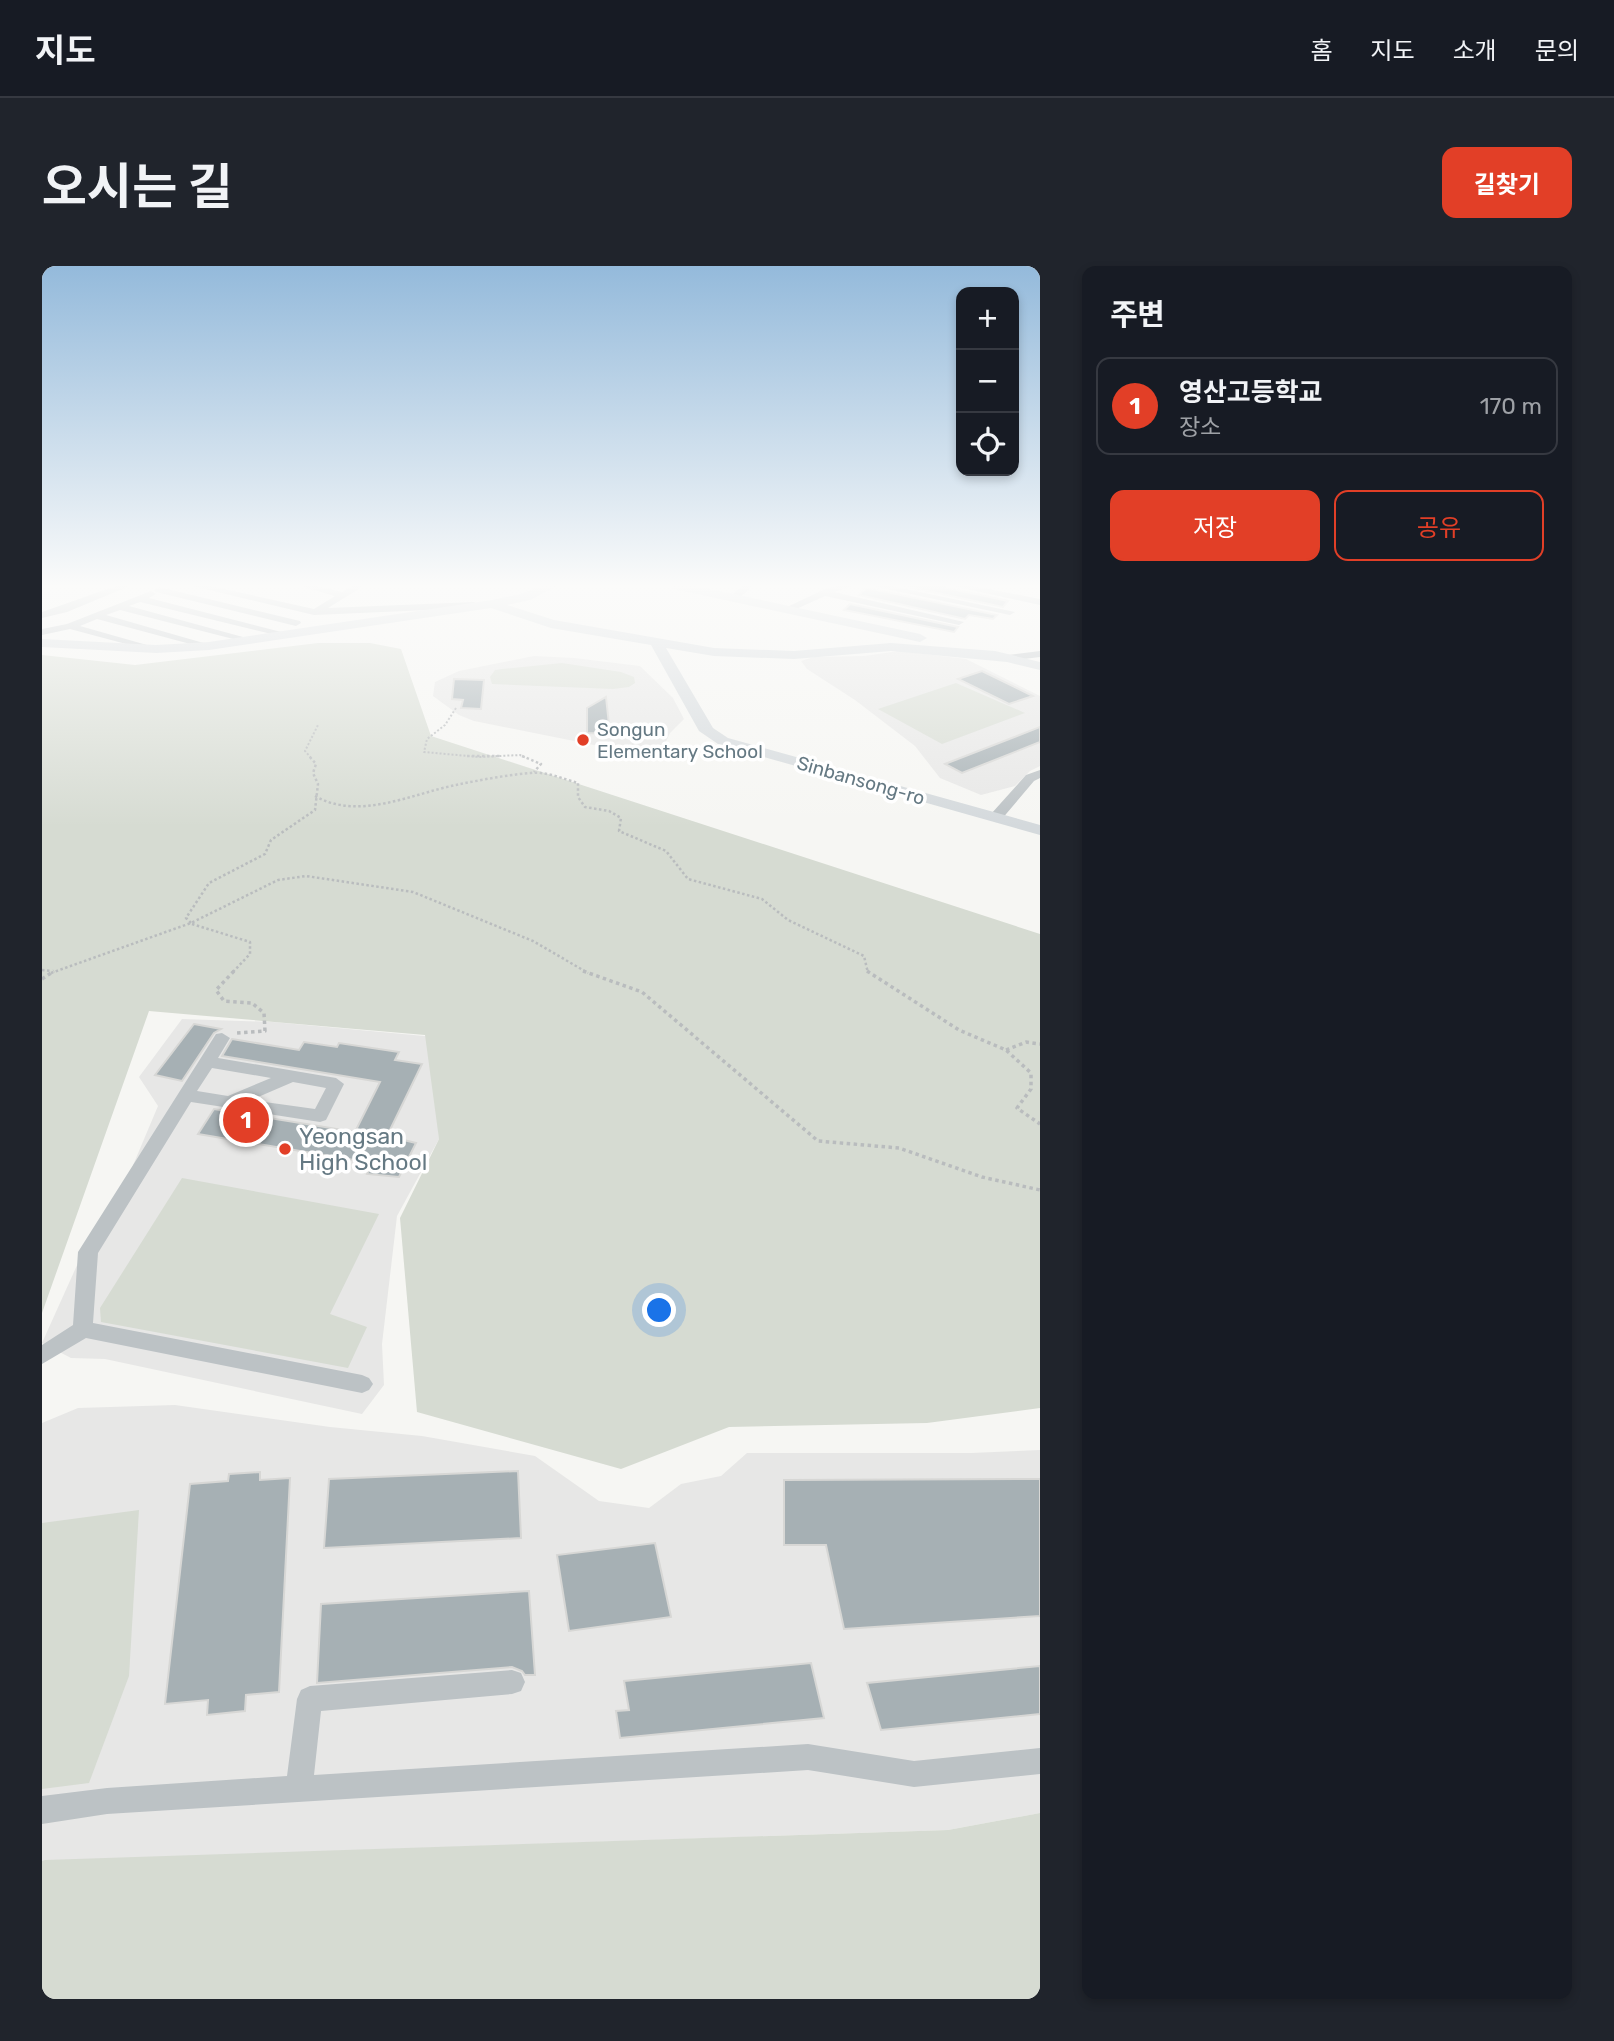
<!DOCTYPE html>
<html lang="ko">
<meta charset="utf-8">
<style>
:root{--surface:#171b24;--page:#20242c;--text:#f1f3f6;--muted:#9ea1a6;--line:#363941;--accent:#e23f27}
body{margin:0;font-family:Rubik,"Noto Sans KR",sans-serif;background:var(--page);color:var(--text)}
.controls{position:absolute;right:21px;top:21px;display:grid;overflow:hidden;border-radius:14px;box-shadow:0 4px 10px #0003}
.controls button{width:63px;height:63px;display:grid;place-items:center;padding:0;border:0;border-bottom:2px solid var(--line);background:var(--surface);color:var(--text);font:35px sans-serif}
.you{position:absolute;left:618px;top:1045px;width:24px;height:24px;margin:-18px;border:5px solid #fff;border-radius:50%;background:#1a73e8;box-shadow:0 0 0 10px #1a73e833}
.badge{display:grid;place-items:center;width:46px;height:46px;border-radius:50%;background:var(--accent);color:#fff;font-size:23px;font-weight:700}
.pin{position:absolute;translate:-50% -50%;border:4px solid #fff;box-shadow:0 2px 7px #0006}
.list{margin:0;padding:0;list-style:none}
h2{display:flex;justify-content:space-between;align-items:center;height:91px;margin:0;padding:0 28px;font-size:30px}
h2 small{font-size:23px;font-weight:400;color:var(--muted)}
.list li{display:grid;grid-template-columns:46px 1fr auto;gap:21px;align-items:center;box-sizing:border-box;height:98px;margin:0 14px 14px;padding:0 14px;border:2px solid var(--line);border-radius:14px}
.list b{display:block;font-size:26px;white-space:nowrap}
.list p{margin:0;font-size:23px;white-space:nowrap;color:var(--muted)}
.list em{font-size:23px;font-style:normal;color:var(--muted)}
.actions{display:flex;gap:14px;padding:21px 28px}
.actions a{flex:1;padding:16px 0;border:2px solid var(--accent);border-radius:14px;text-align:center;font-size:24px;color:var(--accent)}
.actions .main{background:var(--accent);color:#fff}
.icon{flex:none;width:38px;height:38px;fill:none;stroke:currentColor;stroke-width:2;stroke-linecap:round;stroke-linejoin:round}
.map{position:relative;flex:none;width:998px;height:1733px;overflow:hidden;border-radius:14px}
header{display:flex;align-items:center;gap:42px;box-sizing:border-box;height:98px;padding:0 35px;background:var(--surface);border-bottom:2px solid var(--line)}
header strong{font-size:33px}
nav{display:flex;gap:38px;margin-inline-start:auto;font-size:24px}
.intro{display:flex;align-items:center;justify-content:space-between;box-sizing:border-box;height:168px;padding:0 42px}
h1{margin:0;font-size:49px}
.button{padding:18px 32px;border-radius:14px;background:var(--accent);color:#fff;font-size:24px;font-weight:700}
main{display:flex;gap:42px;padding:0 42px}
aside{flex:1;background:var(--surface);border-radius:14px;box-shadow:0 4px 10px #0003}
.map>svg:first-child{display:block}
.built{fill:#e7e7e6}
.green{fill:#d6dbd2}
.building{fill:#a6b0b4;stroke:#d7d7d5;stroke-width:2}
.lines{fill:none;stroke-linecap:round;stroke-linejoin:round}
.path-far2{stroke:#b9bcbe;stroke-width:2;stroke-dasharray:2 2;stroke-linecap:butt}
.path-far1{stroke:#b9bcbe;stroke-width:2.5;stroke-dasharray:2.5 2.5;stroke-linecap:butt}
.path{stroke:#b9bcbe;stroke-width:3.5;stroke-dasharray:3.5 3.5;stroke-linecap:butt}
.minor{fill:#bcc2c5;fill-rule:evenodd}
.major{fill:#d4d9dc;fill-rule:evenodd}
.poi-dot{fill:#e23f27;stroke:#fff;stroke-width:2.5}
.labels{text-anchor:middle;stroke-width:7;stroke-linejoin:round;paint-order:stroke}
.far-poi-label{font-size:19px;fill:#657983;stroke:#fff;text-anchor:start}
.far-street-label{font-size:19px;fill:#657983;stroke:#fff}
.poi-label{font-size:23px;fill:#657983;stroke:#fff;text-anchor:start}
</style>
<header>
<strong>지도</strong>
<nav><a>홈</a><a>지도</a><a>소개</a><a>문의</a></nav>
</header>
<div class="intro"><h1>오시는 길</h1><a class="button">길찾기</a></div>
<main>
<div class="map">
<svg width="998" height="1733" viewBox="0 0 998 1733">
<rect width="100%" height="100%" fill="#f6f6f3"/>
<g class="built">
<polygon points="857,385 924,393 998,430 998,500 988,505 973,520 939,529 898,512 873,480 813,434 765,403 759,395 772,391 822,390"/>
<polygon points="492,390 532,392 598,400 631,432 642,453 628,467 621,482 597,488 432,455 417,449 391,430 393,416 417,405"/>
<polygon points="140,753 231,756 393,771 397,873 355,950 340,1078 342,1119 320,1148 63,1093 29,1092 0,1077 36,997 89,904 116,840 97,811"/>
<polygon points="133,1139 288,1161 380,1170 493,1190 557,1235 607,1242 639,1218 679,1210 705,1187 929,1187 998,1184 998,1547 906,1564 0,1595 0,1157 36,1142"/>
</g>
<g class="green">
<polygon points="276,377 328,377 359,383 389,470 998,668 998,1142 885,1157 687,1161 579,1203 375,1146 358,952 397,873 383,769 107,745 0,1047 0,389 93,399"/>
<polygon points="520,397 579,406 592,411 593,417 587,421 571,423 450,418 448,411 453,404 460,403"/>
<polygon points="914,417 983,447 900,478 836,443"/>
<polygon points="140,912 337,948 288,1048 325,1061 306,1102 59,1056 58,1042"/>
<polygon points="97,1244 87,1410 47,1517 0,1523 0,1257"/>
<polygon points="998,1547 998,1733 0,1733 0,1595 3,1594 906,1564"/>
</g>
<g class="building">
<polygon points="857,319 904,319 906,322 966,335 961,341"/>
<polygon points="825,321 825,322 955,349 951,353 927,349 923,353 817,329"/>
<polygon points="808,338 916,361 912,366 802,344"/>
<polygon points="940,405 991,430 967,438 916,413"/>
<polygon points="412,413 442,414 439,443 419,442 421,434 410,433"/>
<polygon points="564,431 568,468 545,467 545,442"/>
<polygon points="998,461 998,476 920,507 903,498"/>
<polygon points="152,758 179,763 172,767 140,815 113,809"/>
<polygon points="190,773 257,784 262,776 295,781 297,777 357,786 353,794 380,798 345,870 374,877 357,911 325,908 330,897 156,868 172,843 313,866 338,816 180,790"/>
<polygon points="476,1205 479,1272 282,1282 287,1213"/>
<polygon points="218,1206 218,1214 248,1212 237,1426 204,1429 203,1445 165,1449 166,1434 123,1438 148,1218 186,1215 187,1208"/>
<polygon points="998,1213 998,1350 802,1363 784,1279 742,1279 742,1214"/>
<polygon points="613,1277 629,1351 527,1365 515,1289"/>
<polygon points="487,1325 493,1409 483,1409 480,1405 470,1401 275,1417 279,1338"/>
<polygon points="769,1397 782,1452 578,1472 574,1445 587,1444 582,1415"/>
<polygon points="998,1400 998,1448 839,1464 825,1417"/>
</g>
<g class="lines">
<g class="path-far2">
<polyline points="414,442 403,459 385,473 382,486 437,491 478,489 484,492"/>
<polyline points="269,492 263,485 276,459"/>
</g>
<g class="path-far1">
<polyline points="425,490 459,490"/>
<polyline points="480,490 499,498 492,506"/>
<path d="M273,530c44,25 96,-2 141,-11 24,-5 50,-10 75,-12 14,-2 33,6 47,10v14l7,10 24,4 12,7 -2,13 47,20 22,28 74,20 26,21 76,36 4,17"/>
<polyline points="149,657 144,652 167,617 223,588 229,574 273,544 276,518 271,507 274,498 267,490"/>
<polyline points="150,658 208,676 208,688 190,707"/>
<polyline points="0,704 10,705"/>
<polyline points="9,707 149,657 236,614 264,610 371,626 491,675 546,707"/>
</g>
<g class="path">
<polyline points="192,705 174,724 182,735 210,737 222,747 223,765 195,767"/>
<polyline points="541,705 600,726 776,875 857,882 940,911 998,924"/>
<polyline points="825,705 917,764 964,784 989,807 989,823 975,842 998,858"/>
<polyline points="0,713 12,705"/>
<polyline points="964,784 984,776 998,778"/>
</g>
<g class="minor">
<polygon points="77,319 90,319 25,346 0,352 0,346"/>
<polygon points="146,319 164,319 272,343 293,330 254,319 271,319 300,326 311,319 323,319 286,342 432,336 437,339 432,342 272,349"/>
<polygon points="701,319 712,319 696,333 690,333 690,329"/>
<polygon points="798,319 815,319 792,326 922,356 917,359 783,330 752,344 743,342 785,322"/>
<polygon points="826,319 845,319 973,346 968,349"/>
<polygon points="907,319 926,319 998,333 998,339"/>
<polygon points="117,321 258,355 259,357 254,360 114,326 112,324"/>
<polygon points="109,325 114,328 107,332 243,367 238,370 98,336 87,340 212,374 207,377 78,344 64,349 172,380 167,383 55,353 38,360 119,383 114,386 28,363 0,369 0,363 25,358"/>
<polygon points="998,385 998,391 966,395 961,392 966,389"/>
<polygon points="998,504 998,512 992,515 959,554 949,554 949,548 984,509"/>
<path d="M180,767l8,5 -12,20 118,20 8,6 -18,36 -6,2 -129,-20 -93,151 -5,70 269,52 7,3 4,6 -4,6 -7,3 -276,-55 -44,26v-19l31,-20 5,-73 138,-218zM170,802l59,10 -43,18 -31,-5zM251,816l33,6 -11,21 -64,-9z"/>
<polygon points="470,1404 479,1407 483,1416 479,1425 470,1428 279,1445 272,1509 766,1478 872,1495 998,1482 998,1508 872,1521 766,1504 65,1548 0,1558 0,1530 65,1522 245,1510 255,1433 259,1424 268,1420"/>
</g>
<g class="major">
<polygon points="501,319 517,319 488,334 465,339 512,354 672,382 752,385 849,377 953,385 998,396 998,404 965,396 849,385 752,393 672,390 624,382 671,462 686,472 998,559 998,569 676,478 657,465 609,379 509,362 449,342 167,384 114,387 0,381 0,373 114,379 167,376 450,334 479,328"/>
<polygon points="626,319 649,319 878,368 885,372 878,376 632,323"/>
</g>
</g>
<linearGradient id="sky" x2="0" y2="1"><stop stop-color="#94badb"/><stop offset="0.57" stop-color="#fbfbfa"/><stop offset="1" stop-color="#fbfbfa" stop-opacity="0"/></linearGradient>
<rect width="998" height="561" fill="url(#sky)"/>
<g class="poi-dot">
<circle cx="541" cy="474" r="7"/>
<circle cx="243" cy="883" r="7"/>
</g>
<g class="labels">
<g class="far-poi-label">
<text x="555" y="470">Songun<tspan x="555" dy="22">Elementary School</tspan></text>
</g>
<g class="far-street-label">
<text transform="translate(819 514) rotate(16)" y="7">Sinbansong-ro</text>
</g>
<g class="poi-label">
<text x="257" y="878">Yeongsan<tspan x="257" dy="26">High School</tspan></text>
</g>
</g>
</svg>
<div class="controls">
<button>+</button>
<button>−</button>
<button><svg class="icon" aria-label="locate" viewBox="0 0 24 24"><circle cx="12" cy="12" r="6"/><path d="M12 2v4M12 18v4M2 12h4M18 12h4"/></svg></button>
</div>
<div class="you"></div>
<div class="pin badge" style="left:204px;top:854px">1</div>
</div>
<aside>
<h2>주변<small></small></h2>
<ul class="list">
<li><span class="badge">1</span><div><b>영산고등학교</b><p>장소</p></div><em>170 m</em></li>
</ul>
<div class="actions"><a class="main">저장</a><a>공유</a></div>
</aside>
</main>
